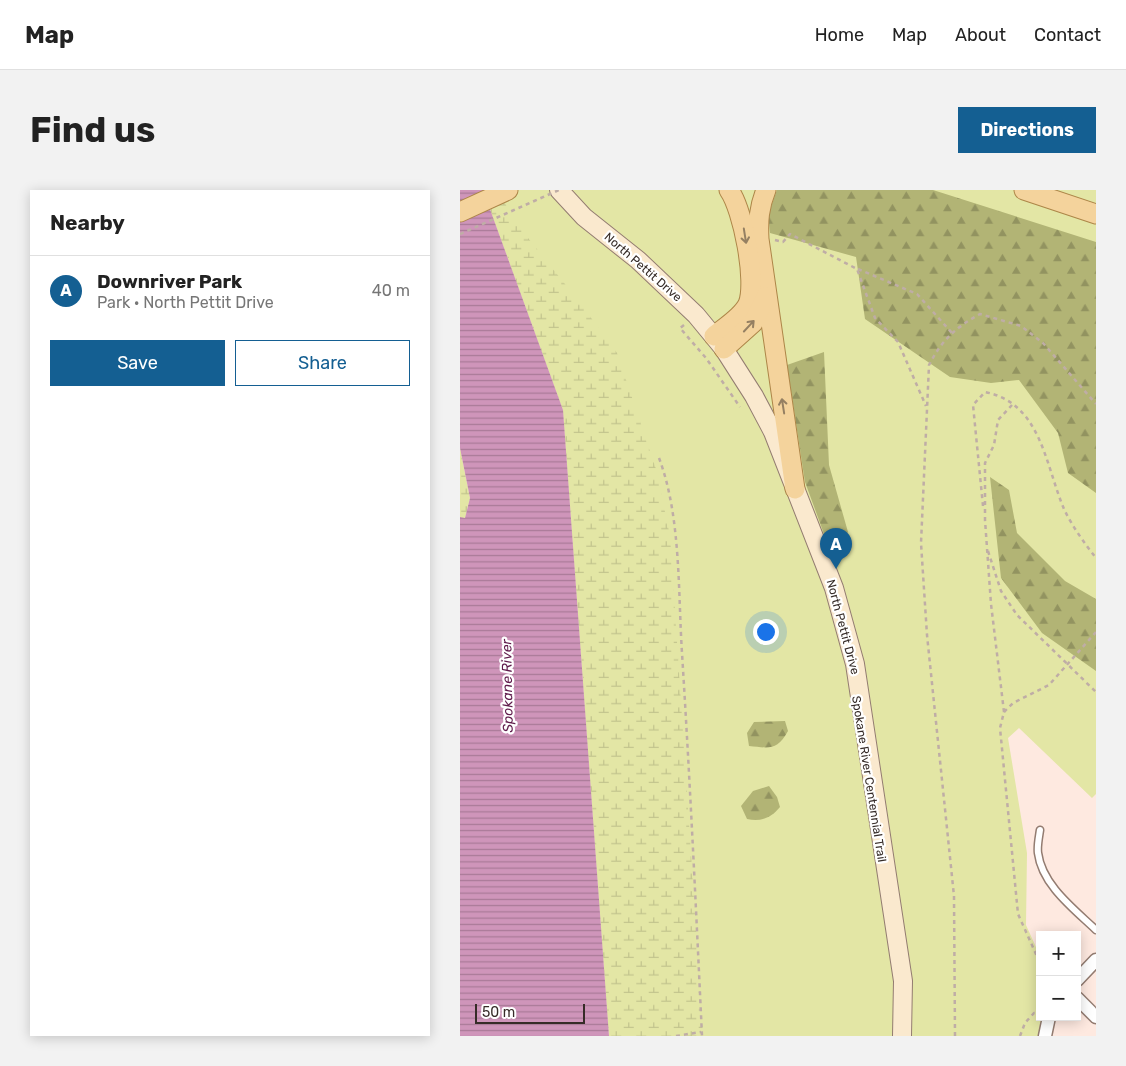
<!DOCTYPE html>
<meta charset="utf-8">
<style>
:root{--surface:#fff;--page:#f2f2f2;--text:#222;--muted:#767676;--line:#e0e0e0;--accent:#145f92}
body{margin:0;font-family:Rubik,sans-serif;background:var(--page);color:var(--text)}
.controls{position:absolute;right:15px;bottom:15px;display:grid;overflow:hidden;border-radius:0px;box-shadow:0 2px 12px #0003}
.controls button{width:45px;height:45px;display:grid;place-items:center;padding:0;border:0;border-bottom:1px solid var(--line);background:var(--surface);color:var(--text);font:25px sans-serif}
.scale{position:absolute;left:15px;bottom:12px;width:110px;box-sizing:border-box;padding-left:5px;border:2px solid #362c28;border-top:0;font-size:14px;line-height:18px;white-space:nowrap;color:#362c28;-webkit-text-stroke:4px #fff;paint-order:stroke}
.you{position:absolute;left:305px;top:441px;width:18px;height:18px;margin:-12px;border:4px solid #fff;border-radius:50%;background:#1a73e8;box-shadow:0 0 0 8px #1a73e833}
.badge{display:grid;place-items:center;width:32px;height:32px;border-radius:50%;background:var(--accent);color:#fff;font-size:16px;font-weight:700}
.pin{position:absolute;translate:-50% -41px;filter:drop-shadow(0 1px 2px #0008)}
.pin::after{content:'';position:absolute;top:26px;width:18px;height:15px;background:inherit;clip-path:polygon(0 0,100% 0,50% 100%)}
.list{margin:0;padding:0;list-style:none}
h2{display:flex;justify-content:space-between;align-items:center;height:65px;margin:0;padding:0 20px;font-size:21px}
h2 small{font-size:16px;font-weight:400;color:var(--muted)}
.list li{display:grid;grid-template-columns:32px 1fr auto;gap:15px;align-items:center;box-sizing:border-box;height:70px;padding:0 20px;border-top:1px solid var(--line)}
.list b{display:block;font-size:19px;white-space:nowrap}
.list p{margin:0;font-size:16px;white-space:nowrap;color:var(--muted)}
.list em{font-size:16px;font-style:normal;color:var(--muted)}
.actions{display:flex;gap:10px;padding:15px 20px}
.actions a{flex:1;padding:11px 0;border:1px solid var(--accent);border-radius:0px;text-align:center;font-size:18px;color:var(--accent)}
.actions .main{background:var(--accent);color:#fff}
.map{position:relative;flex:none;width:636px;height:846px;overflow:hidden;border-radius:0px}
header{display:flex;align-items:center;gap:30px;box-sizing:border-box;height:70px;padding:0 25px;background:var(--surface);border-bottom:1px solid var(--line)}
header strong{font-size:24px}
nav{display:flex;gap:28px;margin-inline-start:auto;font-size:18px}
.intro{display:flex;align-items:center;justify-content:space-between;box-sizing:border-box;height:120px;padding:0 30px}
h1{margin:0;font-size:35px}
.button{padding:12px 22px;border-radius:0px;background:var(--accent);color:#fff;font-size:18px;font-weight:700}
main{display:flex;gap:30px;padding:0 30px}
aside{flex:1;background:var(--surface);border-radius:0px;box-shadow:0 2px 12px #0003}
.map>svg:first-child{display:block}
.green{fill:#e3e6a5}
.forest{fill:url(#forest-firs)}
.wetland{fill:url(#wetland-marsh)}
.water{fill:url(#water-rules)}
.lines{fill:none;stroke-linecap:round;stroke-linejoin:round}
.lane-casing{stroke:#937c71;stroke-width:9}
.street-casing{stroke:#937c71;stroke-width:15}
.secondary-casing{stroke:#937c71;stroke-width:20}
.primary-casing{stroke:#ad8548;stroke-width:21}
.path{stroke:#bfada6;stroke-width:2.5;stroke-dasharray:4 4;stroke-linecap:butt}
.lane{stroke:#fff;stroke-width:6}
.street{stroke:#fff;stroke-width:12}
.secondary{stroke:#fae9ce;stroke-width:18}
.primary{stroke:#f4d39c;stroke-width:19}
.path-bridge{stroke:#bfada6;stroke-width:2.5;stroke-dasharray:4 4;stroke-linecap:butt}
.oneway{stroke:#958062}
.labels{text-anchor:middle;stroke-width:4.5;stroke-linejoin:round;paint-order:stroke}
.street-label{font-size:12px;fill:#362c28;stroke:#fff}
.water-label{font-size:14px;font-style:italic;fill:#601c4c;stroke:#fff}
</style>
<header>
<strong>Map</strong>
<nav><a>Home</a><a>Map</a><a>About</a><a>Contact</a></nav>
</header>
<div class="intro"><h1>Find us</h1><a class="button">Directions</a></div>
<main>
<aside>
<h2>Nearby<small></small></h2>
<ul class="list">
<li><span class="badge">A</span><div><b>Downriver Park</b><p>Park · North Pettit Drive</p></div><em>40 m</em></li>
</ul>
<div class="actions"><a class="main">Save</a><a>Share</a></div>
</aside>
<div class="map">
<svg width="636" height="846" viewBox="0 0 636 846">
<defs>
<pattern id="forest-firs" width="22" height="20" patternUnits="userSpaceOnUse" patternTransform="scale(1.25)"><rect width="22" height="20" fill="#b2b475"/><path d="M5 1l3.5 6h-7zM16 11l3.5 6h-7z" fill="#929360"/></pattern>
<pattern id="wetland-marsh" width="20" height="14" patternUnits="userSpaceOnUse" patternTransform="scale(1.25)"><rect width="20" height="14" fill="#e3e6a5"/><path d="M1 5h8M5 5V1M11 12h8M15 12V8" fill="none" stroke="#c3c58e"/></pattern>
<pattern id="water-rules" width="6" height="5" patternUnits="userSpaceOnUse" patternTransform="scale(1.25)"><rect width="6" height="5" fill="#cf95ba"/><path d="M0 2.5h6" fill="none" stroke="#a97a97"/></pattern>
</defs>
<rect width="100%" height="100%" fill="#fee9e0"/>
<polygon class="green" points="23,0 636,0 636,604 632,608 559,538 548,548 567,663 566,735 580,766 580,827 583,827 579,846 149,846 103,220"/>
<g class="forest">
<polygon points="317,0 473,0 636,52 636,303 608,283 598,243 559,190 531,193 490,187 405,129 396,67 310,43 308,25"/>
<polygon points="364,162 369,275 388,342 371,363 345,292 327,175"/>
<polygon points="530,287 549,300 557,343 605,391 636,409 636,481 582,443 541,388"/>
<path d="M325,531l3,10c-11,20 -19,17 -39,15l-2,-13 7,-11z"/>
<path d="M309,596l8,11 3,10c-9,11 -19,15 -33,12l-6,-13 12,-15z"/>
</g>
<g class="wetland">
<polygon points="23,0 39,0 52,28 117,109 157,163 196,279 210,346 243,846 149,846 103,220"/>
<polygon points="0,258 10,308 5,329 0,327"/>
</g>
<polygon class="water" points="0,0 23,0 103,220 149,846 0,846 0,327 5,328 10,308 0,258"/>
<g class="lines">
<g class="lane-casing">
<path id="lane" d="M580,640c-1,7 -3,16 -2,23 4,32 36,56 58,77"/>
</g>
<g class="street-casing">
<g id="street">
<polyline points="617,790 636,770"/>
<polyline points="617,808 636,827"/>
<polyline points="585,846 589,827"/>
</g>
</g>
<g class="secondary-casing">
<polyline id="secondary" points="99,0 124,27 178,70 236,125 264,159 294,206 313,242 374,398 395,474 443,791 442,846"/>
</g>
<g class="primary-casing">
<g id="primary">
<path d="M306,0c-7,17 -8,31 -7,49l36,250"/>
<polyline points="564,0 636,24"/>
<polyline points="0,22 48,0"/>
<path d="M254,146c11,-9 28,-19 34,-32 9,-22 -5,-94 -19,-114"/>
<polyline points="264,159 293,133 306,107"/>
</g>
</g>
<g class="path">
<polyline points="315,50 323,52 330,44 397,79 415,128 438,152 466,216"/>
<polyline points="398,79 457,104 492,143"/>
<polyline points="224,135 220,138 246,168 280,217"/>
<polyline points="552,215 538,230 534,255 525,273 525,330 531,414 544,522 540,538 558,724 580,773"/>
<path d="M199,268c22,58 19,133 23,195 8,128 14,255 20,383"/>
<path d="M523,316l-10,-101 12,-13c56,11 60,72 79,117 8,17 21,35 32,49"/>
<polyline points="528,361 541,401 557,425 636,502"/>
<polyline points="544,522 553,513 589,495 636,442"/>
<polyline points="216,846 241,842"/>
<path d="M495,846l-1,-140 -27,-261 -6,-92 8,-178c13,-25 26,-37 51,-51l41,12 22,17 53,61"/>
<polyline points="560,846 565,833 574,823 577,823"/>
</g>
<use href="#lane" class="lane"/>
<use href="#street" class="street"/>
<use href="#secondary" class="secondary"/>
<use href="#primary" class="primary"/>
<polyline class="path-bridge" points="0,44 99,0"/>
</g>
<defs><path id="oneway-shaft" d="M-6 0H5M1.5-3L5.5 0L1.5 3" fill="none" stroke-width="1.6" stroke-linecap="round" stroke-linejoin="round" transform="scale(1.25)"/></defs>
<g class="oneway">
<use href="#oneway-shaft" transform="translate(285 46) rotate(81)"/>
<use href="#oneway-shaft" transform="translate(289 136) rotate(-47)"/>
<use href="#oneway-shaft" transform="translate(323 216) rotate(-99)"/>
</g>
<g class="labels">
<g class="street-label">
<text transform="translate(183 77) rotate(41)" y="4">North Pettit Drive</text>
<text transform="translate(383 437) rotate(75)" y="4">North Pettit Drive</text>
<text transform="translate(409 589) rotate(81)" y="4">Spokane River Centennial Trail</text>
</g>
<g class="water-label">
<text transform="translate(47 496) rotate(-91)" y="5">Spokane River</text>
</g>
</g>
</svg>
<div class="controls">
<button>+</button>
<button>−</button>
</div>
<div class="scale">50 m</div>
<div class="you"></div>
<div class="pin badge" style="left:376px;top:379px">A</div>
</div>
</main>
